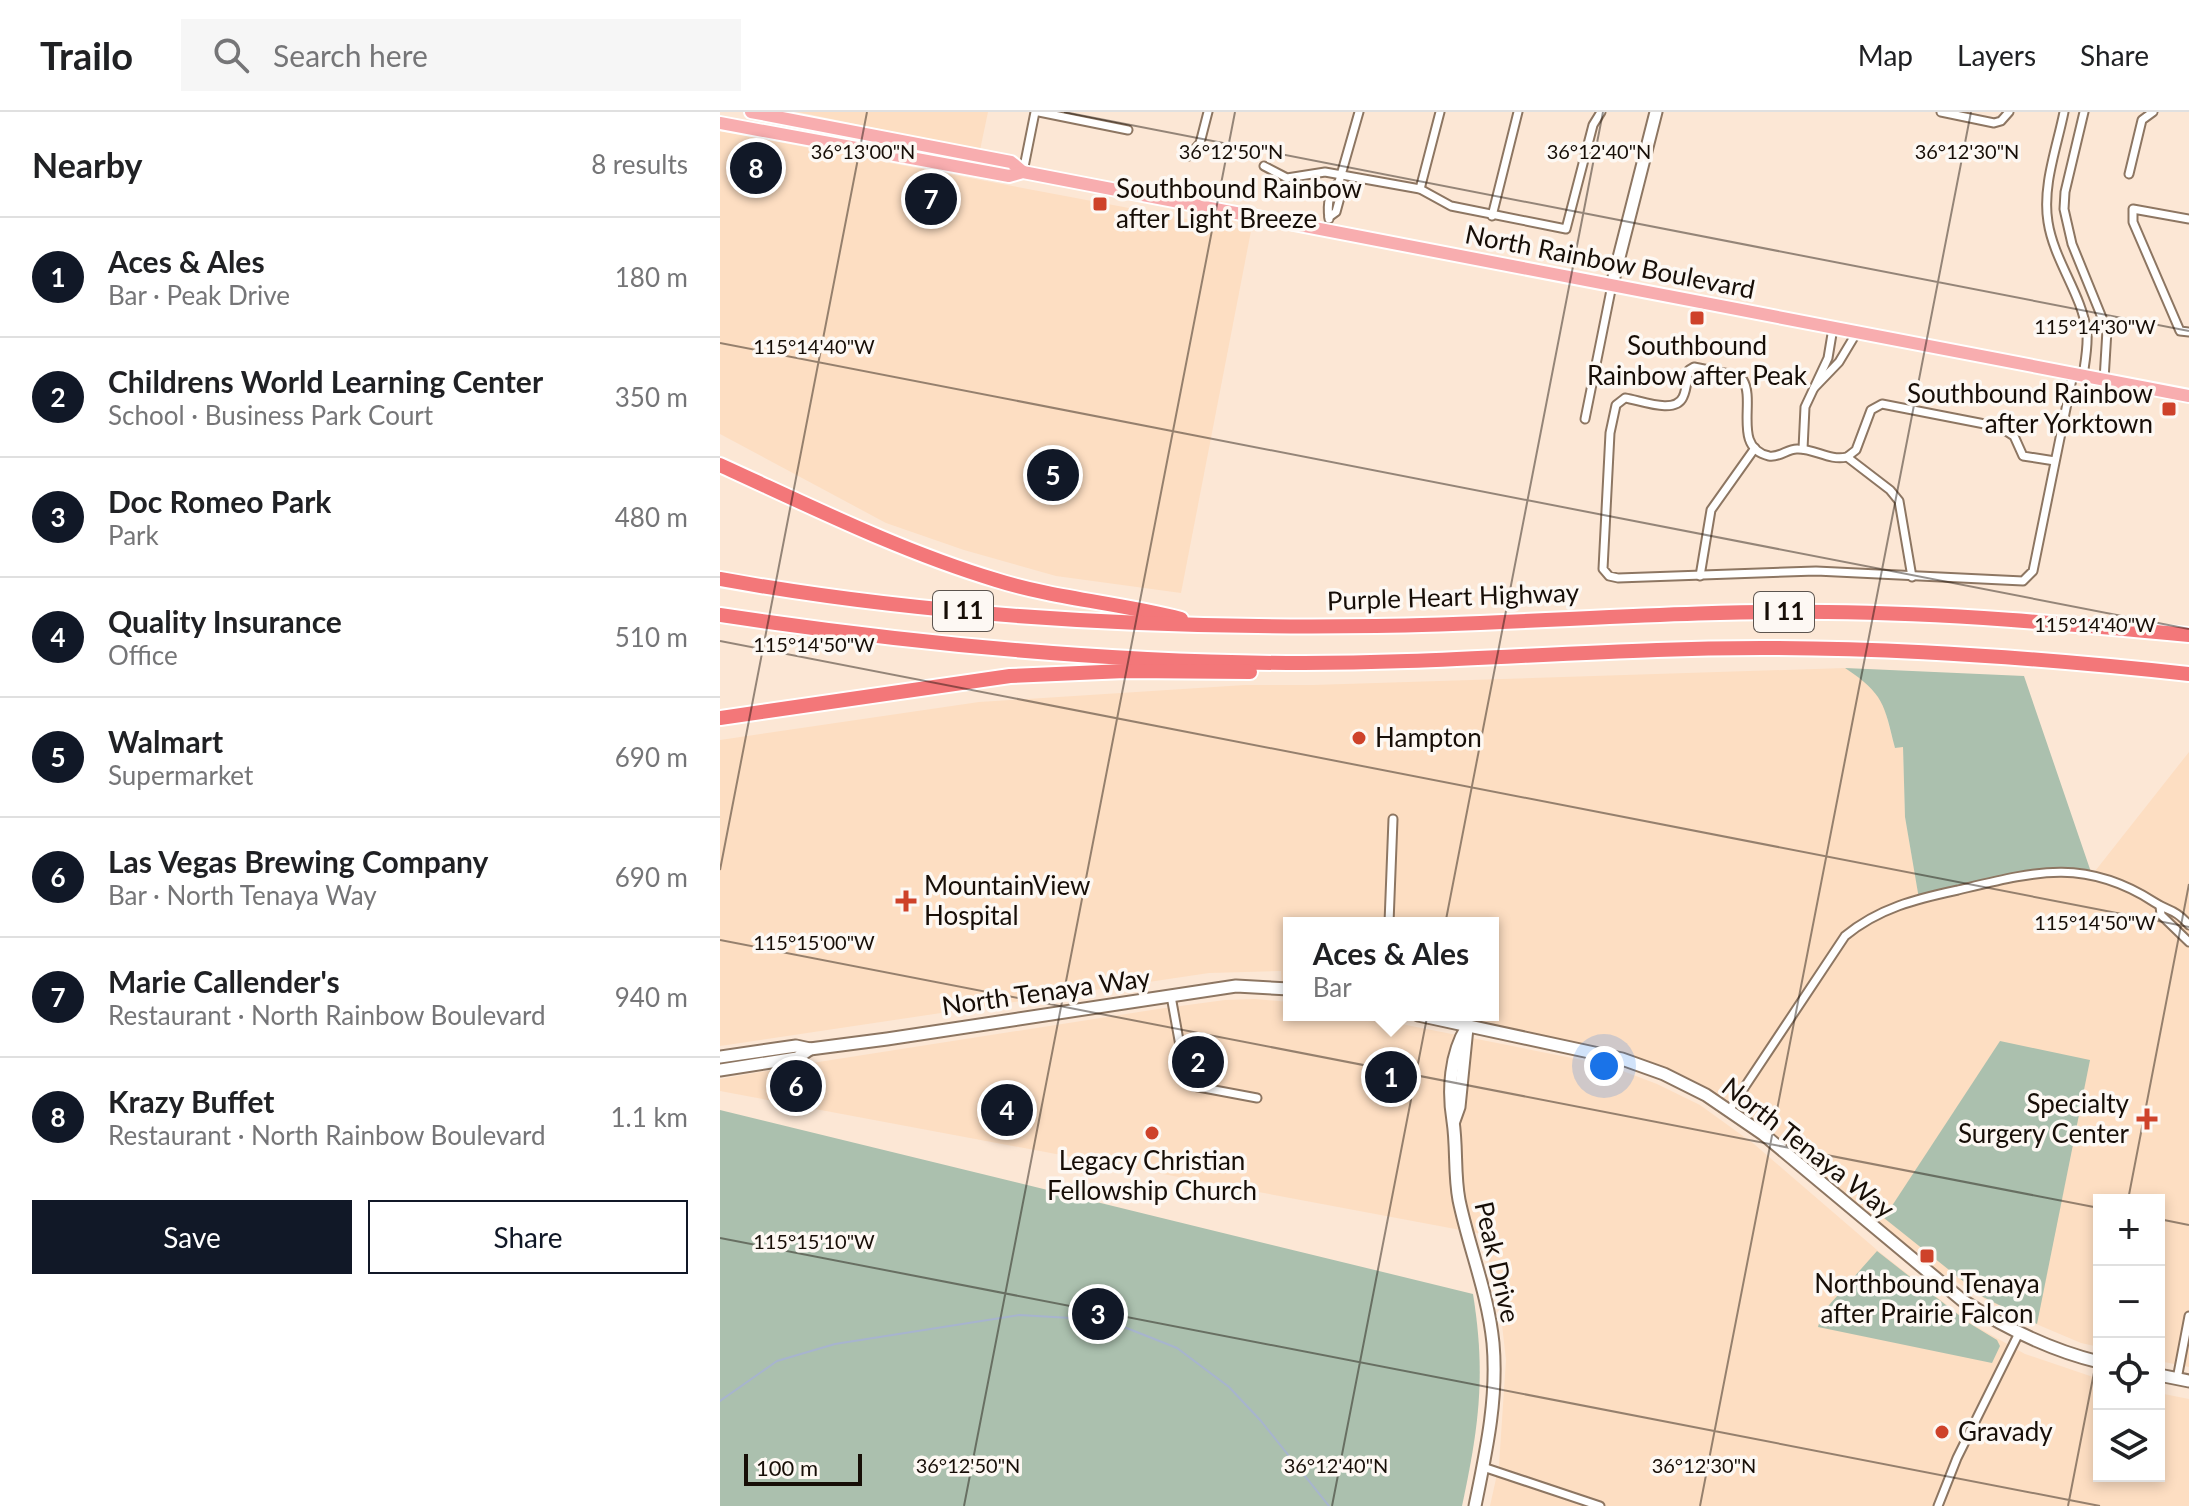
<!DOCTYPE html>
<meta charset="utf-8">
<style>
:root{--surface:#fff;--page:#f6f6f6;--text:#202124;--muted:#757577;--line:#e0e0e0;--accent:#111827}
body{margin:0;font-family:Lato,sans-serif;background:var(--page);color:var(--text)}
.controls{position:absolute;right:24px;bottom:24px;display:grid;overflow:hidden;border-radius:0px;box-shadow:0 4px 12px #0003}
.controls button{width:72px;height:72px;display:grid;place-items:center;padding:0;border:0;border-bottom:2px solid var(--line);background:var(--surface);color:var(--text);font:40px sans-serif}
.scale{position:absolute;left:24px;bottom:20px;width:118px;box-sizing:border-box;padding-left:8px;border:4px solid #170e07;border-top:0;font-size:22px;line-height:28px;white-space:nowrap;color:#170e07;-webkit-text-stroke:6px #fdf8f3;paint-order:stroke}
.you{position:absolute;left:884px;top:954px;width:28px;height:28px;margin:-20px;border:6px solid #fff;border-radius:50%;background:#1a73e8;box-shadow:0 0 0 12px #1a73e833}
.badge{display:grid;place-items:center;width:52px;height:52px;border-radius:50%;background:var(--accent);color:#fff;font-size:26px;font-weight:700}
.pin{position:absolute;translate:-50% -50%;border:4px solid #fff;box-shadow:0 2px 8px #0006}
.popup{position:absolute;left:563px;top:805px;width:216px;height:104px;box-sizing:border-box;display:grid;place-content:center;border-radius:0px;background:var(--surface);filter:drop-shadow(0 2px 6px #0005);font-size:26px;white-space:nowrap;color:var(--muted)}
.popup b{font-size:30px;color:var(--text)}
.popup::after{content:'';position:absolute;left:50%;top:100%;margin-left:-16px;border:16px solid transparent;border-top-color:var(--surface)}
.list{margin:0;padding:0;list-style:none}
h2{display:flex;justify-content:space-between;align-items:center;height:104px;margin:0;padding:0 32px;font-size:34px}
h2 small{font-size:26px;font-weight:400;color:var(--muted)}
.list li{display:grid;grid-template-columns:52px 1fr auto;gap:24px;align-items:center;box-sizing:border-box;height:120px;padding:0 32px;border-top:2px solid var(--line)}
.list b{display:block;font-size:30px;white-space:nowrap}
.list p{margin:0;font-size:26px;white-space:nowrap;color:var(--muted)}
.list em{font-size:26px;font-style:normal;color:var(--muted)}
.actions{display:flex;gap:16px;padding:24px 32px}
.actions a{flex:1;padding:18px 0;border:2px solid var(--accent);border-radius:0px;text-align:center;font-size:28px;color:var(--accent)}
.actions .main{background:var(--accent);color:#fff}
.icon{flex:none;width:44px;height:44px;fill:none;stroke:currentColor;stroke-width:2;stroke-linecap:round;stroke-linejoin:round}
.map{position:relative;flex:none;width:1469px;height:1394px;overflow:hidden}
header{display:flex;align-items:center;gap:48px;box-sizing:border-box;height:112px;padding:0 40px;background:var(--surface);border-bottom:2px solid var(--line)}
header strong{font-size:38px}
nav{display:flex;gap:44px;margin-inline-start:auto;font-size:28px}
.search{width:560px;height:72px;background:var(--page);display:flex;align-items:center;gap:20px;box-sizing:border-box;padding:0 28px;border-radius:0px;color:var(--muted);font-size:30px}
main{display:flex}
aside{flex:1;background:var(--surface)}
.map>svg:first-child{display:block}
.built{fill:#fddec2}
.green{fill:#abc0ae}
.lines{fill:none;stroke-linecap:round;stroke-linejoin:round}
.stream{stroke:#a7b4ce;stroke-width:2}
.street-casing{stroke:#8d7662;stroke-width:11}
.secondary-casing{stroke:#8d7662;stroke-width:15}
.primary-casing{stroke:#fff;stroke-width:16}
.highway-casing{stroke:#fff;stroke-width:18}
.street{stroke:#fff;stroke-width:7}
.secondary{stroke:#fff;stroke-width:11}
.primary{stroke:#f8adaf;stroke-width:12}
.highway{stroke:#f37779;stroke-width:14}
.ticks{fill:none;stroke:#170e07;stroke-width:2;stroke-opacity:0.45}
.poi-dot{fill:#ce422a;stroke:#fdf8f3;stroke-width:3}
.labels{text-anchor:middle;stroke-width:7;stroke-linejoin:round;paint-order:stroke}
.shield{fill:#fdf8f3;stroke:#5c544e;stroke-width:2}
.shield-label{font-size:24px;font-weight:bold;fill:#170e07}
.poi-label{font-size:26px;fill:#170e07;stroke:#fdf8f3;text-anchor:start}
.street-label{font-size:26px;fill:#170e07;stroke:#fdf8f3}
.ticks-label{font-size:20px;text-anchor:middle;fill:#170e07;stroke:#fdf8f3;stroke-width:7;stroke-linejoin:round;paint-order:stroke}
</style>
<header>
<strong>Trailo</strong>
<div class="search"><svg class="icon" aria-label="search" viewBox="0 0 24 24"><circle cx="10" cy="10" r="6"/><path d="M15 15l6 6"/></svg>Search here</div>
<nav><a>Map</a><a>Layers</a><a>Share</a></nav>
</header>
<main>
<aside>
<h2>Nearby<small>8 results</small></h2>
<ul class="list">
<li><span class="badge">1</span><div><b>Aces &amp; Ales</b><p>Bar · Peak Drive</p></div><em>180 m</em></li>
<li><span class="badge">2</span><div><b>Childrens World Learning Center</b><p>School · Business Park Court</p></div><em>350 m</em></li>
<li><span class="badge">3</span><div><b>Doc Romeo Park</b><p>Park</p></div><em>480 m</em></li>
<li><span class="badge">4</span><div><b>Quality Insurance</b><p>Office</p></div><em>510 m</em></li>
<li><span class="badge">5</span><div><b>Walmart</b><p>Supermarket</p></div><em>690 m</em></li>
<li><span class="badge">6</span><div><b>Las Vegas Brewing Company</b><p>Bar · North Tenaya Way</p></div><em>690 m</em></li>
<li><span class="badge">7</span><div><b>Marie Callender's</b><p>Restaurant · North Rainbow Boulevard</p></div><em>940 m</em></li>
<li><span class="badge">8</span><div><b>Krazy Buffet</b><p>Restaurant · North Rainbow Boulevard</p></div><em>1.1 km</em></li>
</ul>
<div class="actions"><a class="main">Save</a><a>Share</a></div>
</aside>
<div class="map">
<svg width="1469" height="1394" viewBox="0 0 1469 1394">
<rect width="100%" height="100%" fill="#fce7d5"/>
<g class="built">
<polygon points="78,0 268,0 260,38"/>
<polygon points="0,19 531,119 461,481 336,464 244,438 166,411 0,322"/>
<polygon points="1125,556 1146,570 1158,583 1164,594 1175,636 1183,634 1185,705 1199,786 1305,762 1372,763 1469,640 1469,1255 1439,1249 1439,1088 1379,1088 1379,1235 1361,1231 1285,1199 1178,1135 1043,1022 934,958 698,903 773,903 773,811 569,811 569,877 562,876 561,859 489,861 0,934 0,628 259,590 525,573 593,573"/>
<polygon points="535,887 569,890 569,903 636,903 887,953 937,972 980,993 1034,1032 1157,1138 1250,1211 1305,1242 1379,1267 1379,1364 1439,1364 1439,1281 1469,1287 1469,1394 770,1394 779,1353 786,1248 779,1186 762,1122 0,979 0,967 92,951 438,897 505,888"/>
</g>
<g class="green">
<path d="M1125,556l179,8 68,199 -37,-4 -136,28 -14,-82 -2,-70 -8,1c-11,-44 -11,-54 -50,-80z"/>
<polygon points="1280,929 1370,948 1317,1212 1263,1185 1164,1106"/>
<path d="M0,998l753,184c13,81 6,132 -11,212h-742z"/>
<polygon points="1157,1139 1249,1211 1277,1228 1280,1234 1272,1251 1098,1215 1102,1201"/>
</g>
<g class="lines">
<polyline class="stream" points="0,1289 57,1249 115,1232 299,1203 351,1206 404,1215 457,1236 509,1275 541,1309 609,1394"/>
<g class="street-casing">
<g id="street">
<polyline points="319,0 408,18"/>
<polyline points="1221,0 1274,11 1281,9 1289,0"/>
<path d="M1344,0c-7,35 -22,74 -16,110 6,39 34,72 39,111 1,14 -2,29 -4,43"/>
<polyline points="1364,0 1345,80 1344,97 1352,132 1387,218 1384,268"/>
<polyline points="469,44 480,31 488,0"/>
<polyline points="544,54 567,66 605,60 700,77 731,94 846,117 873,13 881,0"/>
<polyline points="303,60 315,0"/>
<polyline points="1409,62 1422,8 1433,0"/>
<polyline points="700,77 720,0"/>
<polyline points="772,104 798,0"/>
<polyline points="609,105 616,100 622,78 619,70 639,0"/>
<path d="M609,107c-2,-14 -1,-27 10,-37"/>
<polyline points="1469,107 1413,97 1413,110 1460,219 1469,220"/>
<polyline points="1094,276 1119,250 1137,220"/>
<polyline points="865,307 892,173"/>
<polyline points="1083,337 1085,295 1108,246 1113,216"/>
<polyline points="1127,345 1170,378 1179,389 1192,465"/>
<path d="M1335,349l-32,-5 -9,-20 -14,-9 -118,-23 -11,6 -15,40 -9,7c-18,4 -31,-8 -49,-8 -10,-1 -18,9 -29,7 -37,-8 -13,-55 -26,-76l-9,-5 -40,-8 -5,3c-2,8 -2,19 -6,27 -8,18 -43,3 -58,1l-9,7 -6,28 -7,136 6,7 9,2 198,-7 207,10 10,-10 40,-197"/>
<polyline points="980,464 991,398 1035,336"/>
<polyline points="1440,794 1441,803 1469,830"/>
<polyline points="669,811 673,707"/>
<polyline points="451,884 466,967 473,974 537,986"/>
<path d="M1010,997l115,-173c34,-28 71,-37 113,-46 75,-18 126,-33 196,12 15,10 20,6 35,23"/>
<polyline points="1457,1267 1469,1204"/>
<polyline points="763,1355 880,1394"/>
<polyline points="1218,1394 1237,1346 1299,1221"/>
</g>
</g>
<g class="secondary-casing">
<g id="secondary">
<polyline points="892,173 936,0"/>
<path d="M698,903l204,44 42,15 42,21 57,39 199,166c43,28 88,50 137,62"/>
<path d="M747,915c-17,27 -19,64 -14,94 4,26 1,53 6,79 10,48 29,93 34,143 5,55 -7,109 -18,163"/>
<polyline points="0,945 76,934 90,937 167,927 516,874 569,877"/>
<polyline points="0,958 77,946 90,937"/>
<polyline points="734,1009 739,995 747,916"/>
<polyline points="1439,1263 1469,1269"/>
</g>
</g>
<g class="primary-casing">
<g id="primary">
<polyline points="31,0 291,50 303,60"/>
<polyline points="0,11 289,64 303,60 1469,284"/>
</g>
</g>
<g class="highway-casing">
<g id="highway">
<path d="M0,353c90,41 180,86 276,115 60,19 124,23 185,39"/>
<path d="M0,467c216,39 437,50 656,47 150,-2 301,-16 451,-14 121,1 242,12 362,23"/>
<path d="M0,503c188,28 377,47 567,48 124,1 247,-9 370,-13 178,-7 355,5 532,24"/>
<polyline points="0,606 290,564 405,559 530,560"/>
</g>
</g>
<use href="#street" class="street"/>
<use href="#secondary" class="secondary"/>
<use href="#primary" class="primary"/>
<use href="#highway" class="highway"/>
</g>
<path class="ticks" d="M344,0l1125,219M0,231l1469,286M0,529l1469,286M0,758l147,-758M0,828l1379,268M1408,1088l61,-316M1439,1107l30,6M0,1126l1380,268M244,1394l271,-1394M612,1394l271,-1394M980,1394l271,-1394M1348,1394l31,-159"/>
<g class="poi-dot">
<rect x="372" y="84" width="16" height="16" rx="4"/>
<rect x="969" y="198" width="16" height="16" rx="4"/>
<rect x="1441" y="289" width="16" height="16" rx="4"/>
<circle cx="639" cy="626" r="8"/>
<path d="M182 777h8v8h8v8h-8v8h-8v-8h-8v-8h8z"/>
<path d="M1423 995h8v8h8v8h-8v8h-8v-8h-8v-8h8z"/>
<circle cx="432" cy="1021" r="8"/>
<rect x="1199" y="1136" width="16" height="16" rx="4"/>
<circle cx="1222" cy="1320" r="8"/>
</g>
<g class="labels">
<g class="shield">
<rect x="213" y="479" width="60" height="40" rx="6"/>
<rect x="1034" y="480" width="60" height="40" rx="6"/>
</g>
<g class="shield-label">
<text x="243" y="507">I 11</text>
<text x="1064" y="508">I 11</text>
</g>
<g class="poi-label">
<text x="396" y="86">Southbound Rainbow<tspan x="396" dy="30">after Light Breeze</tspan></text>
<text x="977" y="243" text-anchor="middle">Southbound<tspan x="977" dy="30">Rainbow after Peak</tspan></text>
<text x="1433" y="291" text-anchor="end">Southbound Rainbow<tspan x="1433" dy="30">after Yorktown</tspan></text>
<text x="655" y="635">Hampton</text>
<text x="204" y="783">MountainView<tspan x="204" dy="30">Hospital</tspan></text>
<text x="1409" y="1001" text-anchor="end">Specialty<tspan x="1409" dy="30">Surgery Center</tspan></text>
<text x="432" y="1058" text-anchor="middle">Legacy Christian<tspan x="432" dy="30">Fellowship Church</tspan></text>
<text x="1207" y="1181" text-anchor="middle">Northbound Tenaya<tspan x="1207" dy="30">after Prairie Falcon</tspan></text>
<text x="1238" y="1329">Gravady</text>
</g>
<g class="street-label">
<text transform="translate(890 150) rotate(11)" y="9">North Rainbow Boulevard</text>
<text transform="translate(733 485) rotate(-2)" y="9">Purple Heart Highway</text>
<text transform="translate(326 880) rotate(-8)" y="9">North Tenaya Way</text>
<text transform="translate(1088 1036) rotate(38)" y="9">North Tenaya Way</text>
<text transform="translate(777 1150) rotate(77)" y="9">Peak Drive</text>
</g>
</g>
<g class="ticks-label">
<text x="143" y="47">36°13'00"N</text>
<text x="511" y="47">36°12'50"N</text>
<text x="879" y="47">36°12'40"N</text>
<text x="1247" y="47">36°12'30"N</text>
<text x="1375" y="222">115°14'30"W</text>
<text x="94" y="242">115°14'40"W</text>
<text x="1375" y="520">115°14'40"W</text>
<text x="94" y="540">115°14'50"W</text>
<text x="1375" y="818">115°14'50"W</text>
<text x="94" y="838">115°15'00"W</text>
<text x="94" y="1137">115°15'10"W</text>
<text x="248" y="1361">36°12'50"N</text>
<text x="616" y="1361">36°12'40"N</text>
<text x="984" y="1361">36°12'30"N</text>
</g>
</svg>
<div class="controls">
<button>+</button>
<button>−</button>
<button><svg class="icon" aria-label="locate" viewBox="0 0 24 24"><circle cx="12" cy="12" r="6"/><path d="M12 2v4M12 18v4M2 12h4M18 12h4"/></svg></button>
<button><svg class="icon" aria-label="layers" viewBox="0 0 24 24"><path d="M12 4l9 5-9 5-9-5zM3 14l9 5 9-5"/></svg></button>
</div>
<div class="scale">100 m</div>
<div class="you"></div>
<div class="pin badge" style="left:671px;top:965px">1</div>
<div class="popup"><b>Aces &amp; Ales</b>Bar</div>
<div class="pin badge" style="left:478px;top:950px">2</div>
<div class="pin badge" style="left:378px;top:1202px">3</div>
<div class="pin badge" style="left:287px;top:998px">4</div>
<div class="pin badge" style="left:333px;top:363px">5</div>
<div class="pin badge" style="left:76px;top:974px">6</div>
<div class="pin badge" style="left:211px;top:87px">7</div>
<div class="pin badge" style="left:36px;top:56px">8</div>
</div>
</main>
